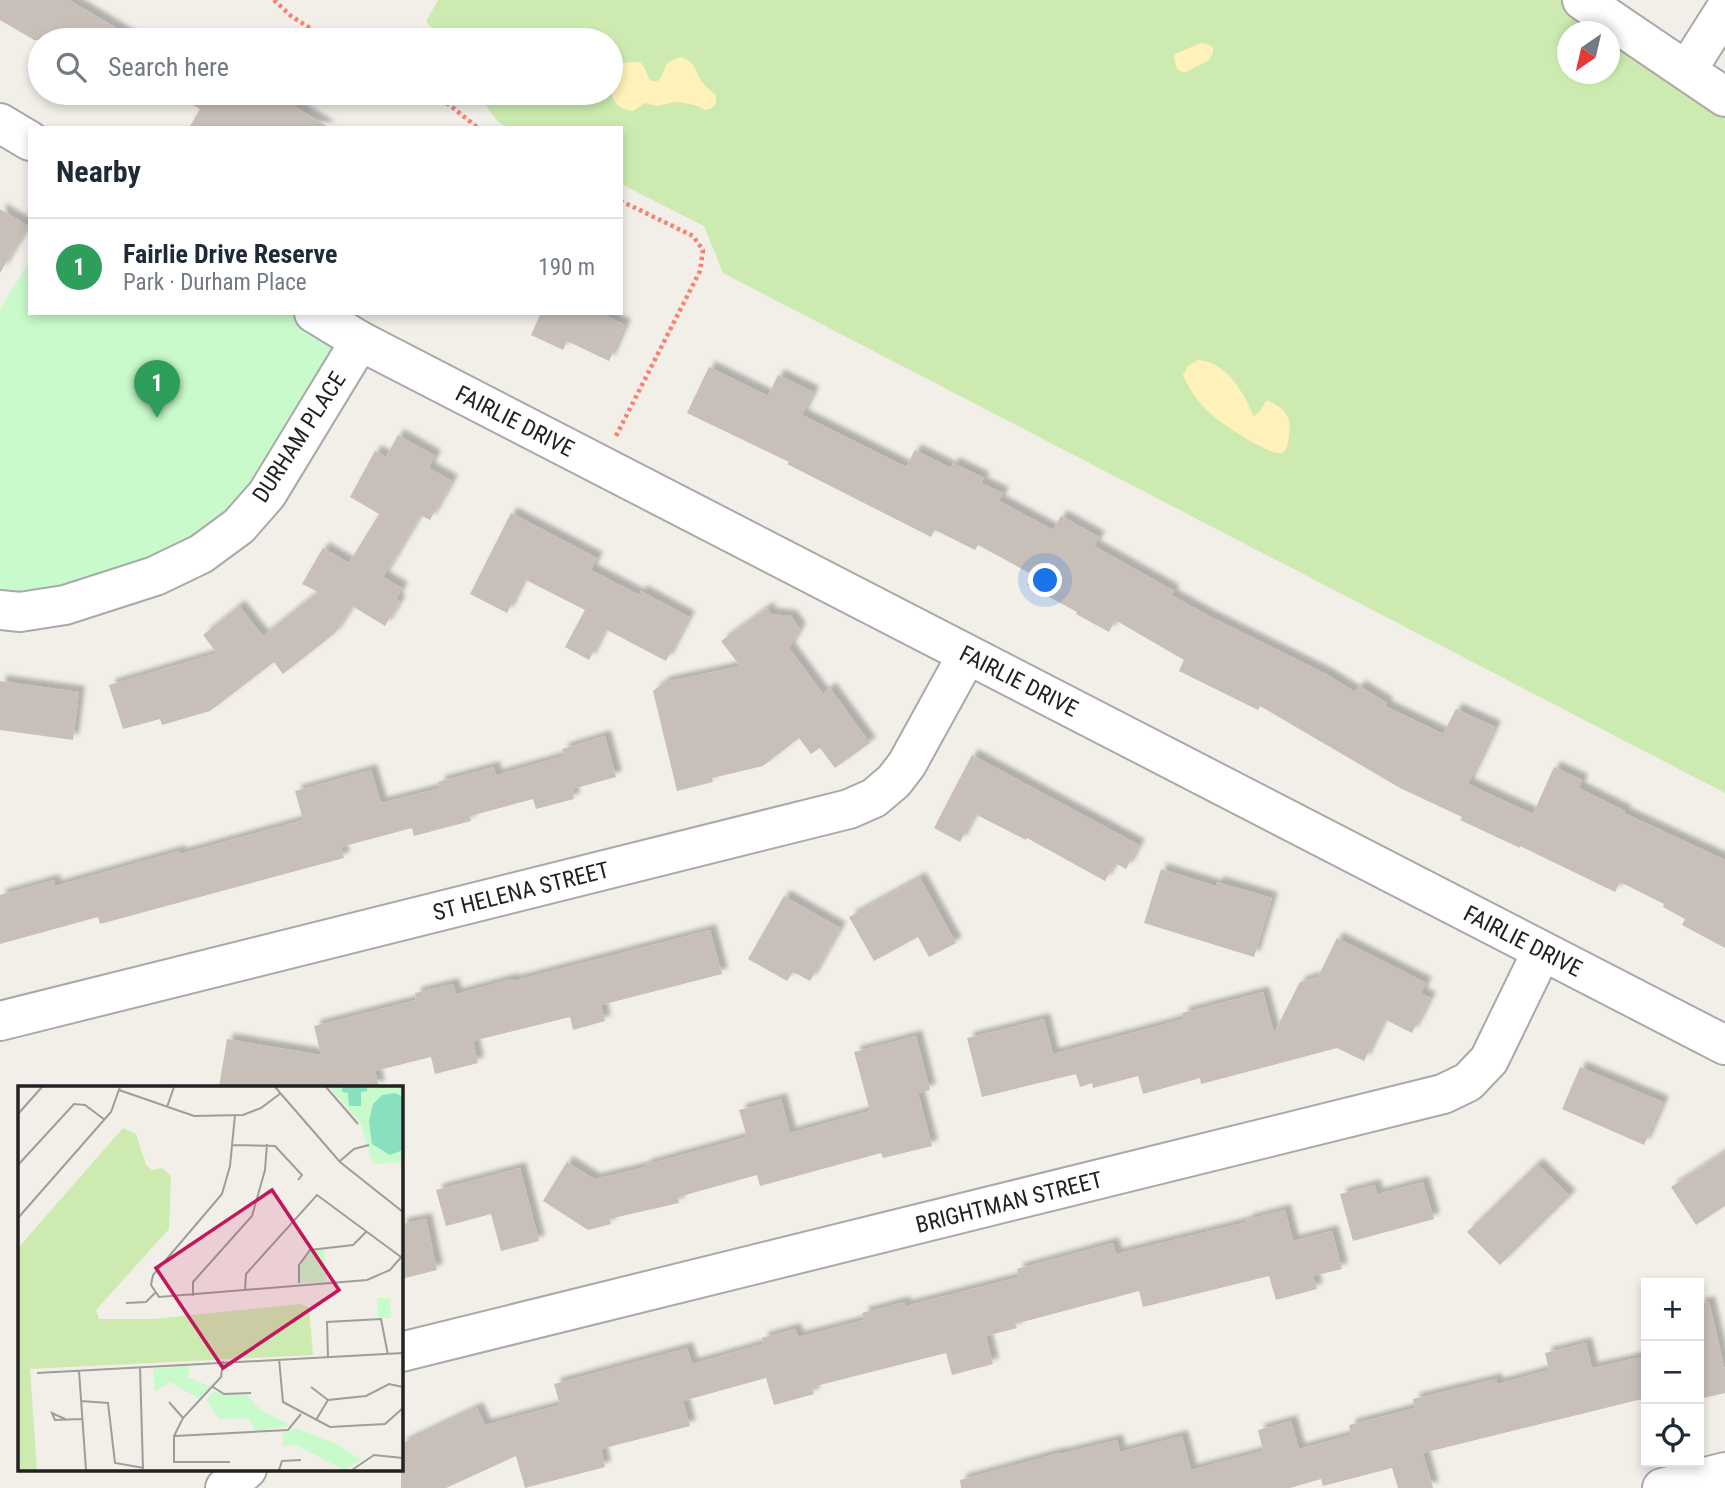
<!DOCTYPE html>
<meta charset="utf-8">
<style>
:root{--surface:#fff;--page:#f6f6f7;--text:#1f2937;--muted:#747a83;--line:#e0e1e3;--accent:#d40000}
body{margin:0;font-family:"Roboto Condensed",sans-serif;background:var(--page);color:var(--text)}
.controls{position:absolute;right:21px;bottom:21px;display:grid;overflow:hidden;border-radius:0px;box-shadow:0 4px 10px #0003}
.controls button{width:63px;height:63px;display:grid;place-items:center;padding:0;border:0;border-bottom:2px solid var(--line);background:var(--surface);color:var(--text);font:35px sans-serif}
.compass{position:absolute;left:1557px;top:21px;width:63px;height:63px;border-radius:50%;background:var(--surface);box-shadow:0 4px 10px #0003;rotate:214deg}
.you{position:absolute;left:1046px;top:581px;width:24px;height:24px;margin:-18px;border:5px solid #fff;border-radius:50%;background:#1a73e8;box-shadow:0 0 0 10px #1a73e833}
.badge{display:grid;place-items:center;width:46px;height:46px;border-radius:50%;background:var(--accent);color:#fff;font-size:23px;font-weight:700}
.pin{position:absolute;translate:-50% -58px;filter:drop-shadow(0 2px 4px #0008)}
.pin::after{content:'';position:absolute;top:37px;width:24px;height:21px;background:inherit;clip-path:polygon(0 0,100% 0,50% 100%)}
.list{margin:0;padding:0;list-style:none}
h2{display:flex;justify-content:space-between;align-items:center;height:91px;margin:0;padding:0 28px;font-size:30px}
h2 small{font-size:23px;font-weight:400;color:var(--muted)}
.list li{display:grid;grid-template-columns:46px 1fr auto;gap:21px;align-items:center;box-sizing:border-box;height:98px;padding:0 28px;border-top:2px solid var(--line)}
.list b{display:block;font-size:26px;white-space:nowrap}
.list p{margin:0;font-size:23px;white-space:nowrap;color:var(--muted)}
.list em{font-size:23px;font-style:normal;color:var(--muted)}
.icon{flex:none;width:38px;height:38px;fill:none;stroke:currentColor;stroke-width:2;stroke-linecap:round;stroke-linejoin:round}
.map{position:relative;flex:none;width:1725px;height:1488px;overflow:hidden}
.search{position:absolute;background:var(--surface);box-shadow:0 4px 10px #0003;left:28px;top:28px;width:595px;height:77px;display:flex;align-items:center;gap:18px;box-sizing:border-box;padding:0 24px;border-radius:38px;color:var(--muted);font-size:26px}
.panel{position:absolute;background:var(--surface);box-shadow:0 4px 10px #0003;left:28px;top:126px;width:595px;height:189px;border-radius:0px}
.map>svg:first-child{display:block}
.grass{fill:#cdebb0;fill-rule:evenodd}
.sand{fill:#fff1ba}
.park{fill:#c8facc}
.building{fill:#c7bfb8;filter:url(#shadow)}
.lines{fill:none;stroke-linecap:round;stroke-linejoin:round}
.minor-casing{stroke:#a9a9a9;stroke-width:42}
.path{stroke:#fa8072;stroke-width:4.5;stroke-dasharray:3.5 3.5;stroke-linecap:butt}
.minor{stroke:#fff;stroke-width:38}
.labels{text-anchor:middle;stroke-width:5;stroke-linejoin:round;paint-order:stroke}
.street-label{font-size:23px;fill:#222;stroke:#fff}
.inset-road{fill:none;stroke:#9f9d99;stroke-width:2}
.view{fill:#c2185b;fill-opacity:0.15;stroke:#c2185b;stroke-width:3.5}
.inset-edge{fill:none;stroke:#222;stroke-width:3.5}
</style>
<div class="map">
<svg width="1725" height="1488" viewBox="0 0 1725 1488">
<defs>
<filter id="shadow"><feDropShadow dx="6" dy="-6" stdDeviation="2" flood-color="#0004"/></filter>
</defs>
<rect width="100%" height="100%" fill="#f2efe9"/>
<path class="grass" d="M438,0h1148l139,90v703l-1002,-520 -19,-47 -83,-42v-56h-112l-11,-6 -21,-29h134v-53h-171l-14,-19zM1568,32h42v42h-42z"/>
<g class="sand">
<polygon points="1201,43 1210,45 1213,48 1213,53 1209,60 1184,73 1177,69 1174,58 1175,54"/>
<path d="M681,57c17,6 13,14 22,26 3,5 9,8 13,12v8l-4,5 -7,2 -10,-5 -11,-2 -9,-1 -18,4 -12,-3 -12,8c-25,-4 -22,-20 -22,-40l7,-8 22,-1c6,6 6,12 11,19h7c11,-12 0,-17 23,-24z"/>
<path d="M1198,360c22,1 38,21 48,40 3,5 4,10 8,16l5,-4 8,-12c18,9 25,15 22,36 -1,8 -1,11 -6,17 -14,3 -59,-28 -71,-38 -13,-11 -23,-26 -29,-40l5,-9z"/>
</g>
<polygon class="park" points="30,260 30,313 314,313 360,341 201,554 0,610 0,309"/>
<g class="building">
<polygon points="0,0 69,0 136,40 34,40 0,20"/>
<polygon points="173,93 254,93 272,104 277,96 330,128 189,128 200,109"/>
<polygon points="0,209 28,226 0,273"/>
<polygon points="541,313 600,313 625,325 609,361 567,341 563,350 531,335"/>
<polygon points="709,367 768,396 778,375 813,392 802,415 906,467 915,450 951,468 953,463 984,478 981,483 1003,493 999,501 1053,530 1061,516 1099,537 1094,546 1174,591 1171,595 1209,616 1326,674 1355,692 1359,686 1387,703 1385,706 1443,734 1456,709 1495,727 1468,784 1533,814 1554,767 1582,780 1579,788 1625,811 1624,813 1725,860 1725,948 1682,925 1685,919 1663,907 1664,904 1620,882 1615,892 1520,846 1520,848 1460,820 1462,817 1400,788 1260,706 1258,710 1179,671 1184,660 1115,620 1109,632 1076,614 1077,612 1027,585 1033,575 978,545 975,550 935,530 931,537 787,464 789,462 687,413"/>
<polygon points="398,435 435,456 429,468 452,481 430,520 420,515 383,577 402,588 396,599 400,601 385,626 352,606 335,633 283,674 274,662 210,711 162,725 160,719 123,729 109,685 217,653 203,635 239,606 263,636 318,592 302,584 323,548 349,563 379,514 350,497 375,451 386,457"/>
<polygon points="511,513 597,558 591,570 639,595 641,591 689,617 666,661 605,629 589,660 565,647 585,610 524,579 507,613 470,594"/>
<polygon points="767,608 771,614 791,616 800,629 789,648 823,694 830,688 870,743 835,768 820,748 811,754 799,738 763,766 712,778 713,782 677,791 653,691 665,682 740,666 721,641"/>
<polygon points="0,681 79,692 73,740 0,730"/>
<polygon points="605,736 616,777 572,789 574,799 536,809 533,799 470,816 471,821 414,836 412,828 341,847 344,858 100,924 98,917 0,944 0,895 54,880 55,886 179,851 180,854 303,820 295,791 371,770 381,803 440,788 438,782 494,767 496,775 564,756 562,749"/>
<polygon points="972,755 1139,845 1126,869 1115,863 1105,881 1027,838 1026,840 975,814 960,842 934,828"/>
<polygon points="1161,869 1216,886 1217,882 1272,898 1254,957 1144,923"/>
<polygon points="920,878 956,943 929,957 918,937 874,961 849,917"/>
<polygon points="784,896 840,928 810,981 793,972 787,981 748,959"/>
<polygon points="710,930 722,974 601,1005 605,1021 573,1030 570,1017 473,1041 478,1063 435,1074 431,1057 375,1071 379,1087 219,1087 227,1039 321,1055 314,1026 416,1000 415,993 453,984 456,994 512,979 513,981"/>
<polygon points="1337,938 1426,983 1421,993 1430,998 1412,1033 1384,1019 1364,1061 1337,1048 1201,1084 1200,1078 1143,1094 1138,1076 1093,1088 1092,1083 1080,1087 1076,1074 982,1097 967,1038 1044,1019 1053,1054 1184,1019 1182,1013 1263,992 1274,1033 1300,982 1318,977"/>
<polygon points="916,1036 930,1090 918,1093 932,1146 883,1158 881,1153 760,1186 757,1175 678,1197 679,1203 609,1219 611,1224 588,1230 543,1201 567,1162 594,1179 646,1167 645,1165 747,1137 739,1110 781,1099 790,1133 870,1111 854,1052"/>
<polygon points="1580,1067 1663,1102 1644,1145 1562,1109"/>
<polygon points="1725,1152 1725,1206 1696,1225 1671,1187"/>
<polygon points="1537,1164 1570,1196 1500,1265 1467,1232"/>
<polygon points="520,1168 539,1241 501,1251 491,1214 446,1226 436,1190"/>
<polygon points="1423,1182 1434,1219 1353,1241 1340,1194 1375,1185 1377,1194"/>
<polygon points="1285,1210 1293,1241 1332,1231 1342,1269 1313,1276 1317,1289 1276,1300 1269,1276 1143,1307 1139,1291 1015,1324 1017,1328 986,1336 993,1364 952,1375 946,1353 812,1387 814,1394 774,1405 766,1378 683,1401 690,1426 601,1449 605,1467 525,1488 516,1456 446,1488 401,1488 401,1444 477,1408 485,1425 560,1405 554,1384 687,1348 692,1364 763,1344 762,1338 795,1329 798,1337 864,1320 862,1313 904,1302 905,1306 1019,1277 1017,1269 1113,1243 1116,1254 1247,1222 1246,1220"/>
<polygon points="426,1219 437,1270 401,1279 401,1224"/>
<polygon points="1709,1302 1725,1371 1725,1393 1699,1399 1699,1304"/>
<polygon points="1586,1343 1592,1368 1646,1356 1646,1398 1423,1453 1433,1488 1398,1488 1392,1468 1323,1486 1321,1479 1290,1488 961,1488 960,1480 1059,1453 1060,1454 1117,1440 1120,1452 1182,1436 1191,1470 1263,1451 1258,1430 1291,1421 1299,1449 1351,1435 1349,1425 1415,1408 1413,1399 1496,1379 1497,1384 1549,1370 1545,1353"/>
</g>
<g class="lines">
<g class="minor-casing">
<g id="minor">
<polyline points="1582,0 1725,97"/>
<polyline points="1687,70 1725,10"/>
<polyline points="0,123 30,141"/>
<polyline points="314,313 360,341 1725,1045"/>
<polyline points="0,610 20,612 65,605 155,576 201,554 239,526 267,494 360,341"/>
<polyline points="0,1021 849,809 874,798 894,781 907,764 967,655"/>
<polyline points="401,1352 1443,1094 1468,1082 1489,1060 1542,951"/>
<polyline points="225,1488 247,1469"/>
<polyline points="1662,1488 1725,1472"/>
</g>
</g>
<g class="path">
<polyline points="274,0 291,16 329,40"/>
<polyline points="428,93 447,103 478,128"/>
<polyline points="616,436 700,271 703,250 693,236 621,201"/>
</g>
<use href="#minor" class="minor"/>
</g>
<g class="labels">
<g class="street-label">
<text transform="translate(515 421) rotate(27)" y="8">FAIRLIE DRIVE</text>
<text transform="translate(299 437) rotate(-57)" y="8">DURHAM PLACE</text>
<text transform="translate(1019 681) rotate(27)" y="8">FAIRLIE DRIVE</text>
<text transform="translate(521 891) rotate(-14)" y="8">ST HELENA STREET</text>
<text transform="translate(1523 941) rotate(27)" y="8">FAIRLIE DRIVE</text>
<text transform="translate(1009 1202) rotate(-14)" y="8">BRIGHTMAN STREET</text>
</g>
</g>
<g transform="translate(18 1086)">
<rect width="385" height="385" fill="#f2efe9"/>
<path d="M105,42l13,6 10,31 6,5 10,-2 9,8 -2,53 -73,81 3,9h54l147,-15 9,4 4,47 -283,14 7,101h-19v-222z" fill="#cdebb0"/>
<path d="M383,1l2,75 -30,2 -12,-40 -31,-36zM306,161l2,35 -27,1v-14l8,-17zM359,212h13l1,20h-13zM172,279l-2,12 23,10 -10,13 -31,-18 -15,10 -2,-23zM195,306l34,3 13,14 31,17 -36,5 -7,-13 -29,1 -13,-19zM278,342l39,15 26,17 -17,10 -48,-25 -13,1 -1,-12z" fill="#c8facc"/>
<path d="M324,1h25v4l-6,1v14h-12l-1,-13 -6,-1zM377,7l8,4v53l-13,5 -18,-11 -3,-22 4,-18 9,-9z" fill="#88e0be"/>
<path class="inset-road" d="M257,1l65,75 63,50M308,1l32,37M101,4l75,26 49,-1 18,-7 20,-15M149,21l7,-20M0,28l24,-27M217,29l-5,51 -8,28 -69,81 -2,10 8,12 208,-17 23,-10 13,-15M214,59l43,1 27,29 -4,5M322,75l14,-12 15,-4M0,79l56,-61 11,1 20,15M0,132l93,-106 9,-25M281,197v-18l11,-15 43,-5 14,-14M227,204l1,-16 71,-79 84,62M175,210v-14l59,-66 13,-46 2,-26M108,217l20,-1 9,-9M310,271l-1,-35 54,-3 7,36M261,273l4,43 47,25 55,-3 18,-16M205,275l-2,16 -38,41 -9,18v26h56M122,281l3,102M61,285l7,99M19,287l366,-20M195,301l11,7 27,-1M293,301l17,13M63,315l27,2 7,60 29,5M151,316l14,16M47,333l-13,-6 3,7 27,-1M298,334l12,-20 38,-4 23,-12 14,3M157,350l113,-6 13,-16M261,384l3,-9 19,-1M334,384l22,-15 29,3"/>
<path class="view" d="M254,104l67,100 -116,78 -67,-100z"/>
<rect width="385" height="385" class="inset-edge"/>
</g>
</svg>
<div class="controls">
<button>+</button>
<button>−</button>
<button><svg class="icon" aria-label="locate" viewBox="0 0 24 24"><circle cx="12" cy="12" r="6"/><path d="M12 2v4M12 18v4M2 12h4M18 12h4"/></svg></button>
</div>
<svg class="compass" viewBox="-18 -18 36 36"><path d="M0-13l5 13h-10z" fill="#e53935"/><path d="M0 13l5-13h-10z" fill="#747a83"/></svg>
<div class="you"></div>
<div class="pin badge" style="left:157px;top:418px;background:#2e9e5b">1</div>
<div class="search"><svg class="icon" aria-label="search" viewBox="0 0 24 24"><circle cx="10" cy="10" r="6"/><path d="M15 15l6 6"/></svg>Search here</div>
<section class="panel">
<h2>Nearby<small></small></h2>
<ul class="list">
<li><span class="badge" style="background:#2e9e5b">1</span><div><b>Fairlie Drive Reserve</b><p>Park · Durham Place</p></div><em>190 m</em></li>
</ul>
</section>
</div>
